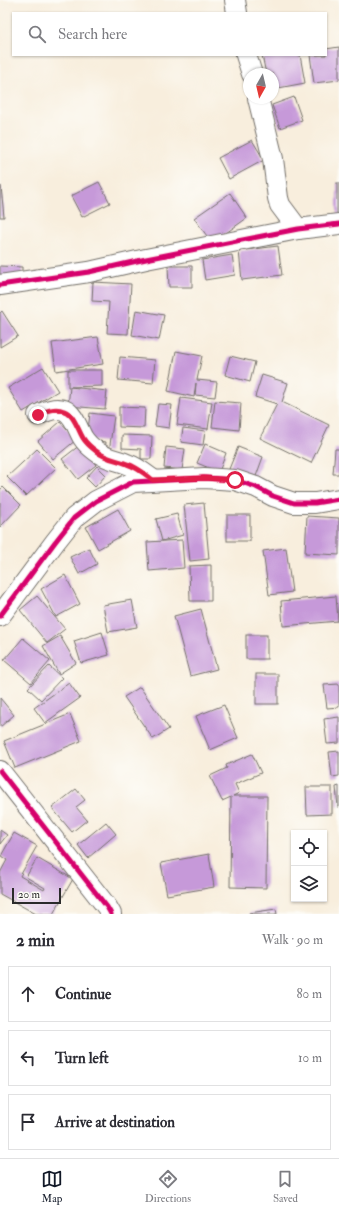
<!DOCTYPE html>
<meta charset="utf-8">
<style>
:root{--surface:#fff;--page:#f7f7f7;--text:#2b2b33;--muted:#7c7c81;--line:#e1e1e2;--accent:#111827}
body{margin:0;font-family:"IM FELL Double Pica",serif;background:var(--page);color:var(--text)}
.controls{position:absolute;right:12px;bottom:12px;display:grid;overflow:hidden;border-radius:0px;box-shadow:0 1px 3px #0004}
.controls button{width:36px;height:36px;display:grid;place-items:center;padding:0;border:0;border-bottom:1px solid var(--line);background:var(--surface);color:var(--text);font:20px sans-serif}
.compass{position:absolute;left:243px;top:68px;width:36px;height:36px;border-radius:50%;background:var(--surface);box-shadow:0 1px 3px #0004;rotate:188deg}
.scale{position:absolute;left:12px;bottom:10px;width:49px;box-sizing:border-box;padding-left:4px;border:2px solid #2b2b2b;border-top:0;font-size:11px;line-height:14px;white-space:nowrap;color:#2b2b2b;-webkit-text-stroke:3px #fdfcf7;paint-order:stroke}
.stop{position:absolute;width:12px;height:12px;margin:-9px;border:3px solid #e11d48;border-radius:50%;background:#fff}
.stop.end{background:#e11d48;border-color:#fff;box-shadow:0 1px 4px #0008}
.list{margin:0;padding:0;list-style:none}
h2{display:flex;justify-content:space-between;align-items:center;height:52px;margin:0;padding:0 16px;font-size:17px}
h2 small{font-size:13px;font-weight:400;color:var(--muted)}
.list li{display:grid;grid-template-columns:26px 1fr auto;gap:12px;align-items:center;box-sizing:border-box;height:56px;margin:0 8px 8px;padding:0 8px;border:1px solid var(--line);border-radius:0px}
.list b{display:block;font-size:15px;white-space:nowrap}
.list em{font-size:13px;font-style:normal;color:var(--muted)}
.icon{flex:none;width:22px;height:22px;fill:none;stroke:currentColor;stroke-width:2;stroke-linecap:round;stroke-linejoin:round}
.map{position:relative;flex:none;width:339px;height:914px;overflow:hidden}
.search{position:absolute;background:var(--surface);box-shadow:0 1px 3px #0004;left:12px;right:12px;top:12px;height:44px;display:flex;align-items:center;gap:10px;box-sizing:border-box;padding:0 14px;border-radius:0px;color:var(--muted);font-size:15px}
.sheet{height:244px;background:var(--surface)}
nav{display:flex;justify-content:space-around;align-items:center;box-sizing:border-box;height:56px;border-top:1px solid var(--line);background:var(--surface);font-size:11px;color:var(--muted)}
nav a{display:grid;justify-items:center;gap:2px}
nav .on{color:var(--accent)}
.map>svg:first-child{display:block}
.building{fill:#c699d9}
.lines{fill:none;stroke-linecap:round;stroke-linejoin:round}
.minor-casing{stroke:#736f69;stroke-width:22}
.minor{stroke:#fff;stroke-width:20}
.cycleway-casing{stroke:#fdfcf7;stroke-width:8}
.cycleway{stroke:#d6006c;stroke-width:5}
.route{stroke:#e11d48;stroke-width:5}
</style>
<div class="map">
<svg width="339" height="914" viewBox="0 0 339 914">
<rect width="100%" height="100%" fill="#fdfcf7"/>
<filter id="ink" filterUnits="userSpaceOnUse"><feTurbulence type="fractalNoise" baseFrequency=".025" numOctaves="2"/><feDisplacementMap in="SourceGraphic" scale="8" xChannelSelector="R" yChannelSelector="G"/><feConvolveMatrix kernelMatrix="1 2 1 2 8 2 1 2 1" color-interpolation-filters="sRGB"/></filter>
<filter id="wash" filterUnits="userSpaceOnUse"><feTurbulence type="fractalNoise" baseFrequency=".012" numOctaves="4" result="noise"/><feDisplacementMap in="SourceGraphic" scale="16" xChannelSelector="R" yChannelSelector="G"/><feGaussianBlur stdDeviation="0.9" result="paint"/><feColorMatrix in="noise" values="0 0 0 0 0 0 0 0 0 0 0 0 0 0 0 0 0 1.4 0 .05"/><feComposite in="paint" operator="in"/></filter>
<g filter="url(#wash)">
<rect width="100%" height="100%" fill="#f8eedd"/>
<g id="blocks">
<g class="building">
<polygon points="339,47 339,80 314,83 310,55 326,55 326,49"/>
<polygon points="262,55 300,55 305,83 273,89 273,74 266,74"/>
<polygon points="294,97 302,120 280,128 272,105"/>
<polygon points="252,140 264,160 229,179 218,158"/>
<polygon points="99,182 110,203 82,217 71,196"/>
<rect x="337" y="183" width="2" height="35"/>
<polygon points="1,186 4,217 0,217 0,187"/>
<polygon points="230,193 247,218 212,243 194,218"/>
<polygon points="278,246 282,275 242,280 239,251"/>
<polygon points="232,255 235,275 205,280 202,260"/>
<polygon points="0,266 22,267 22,280 0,279"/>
<polygon points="168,266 192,266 192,287 169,287"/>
<polygon points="93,282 131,284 128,334 107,333 109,302 92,301"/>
<polygon points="136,310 164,315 159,340 132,335"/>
<polygon points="2,311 18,336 0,347 0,313"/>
<polygon points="98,337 103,364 56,371 52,343"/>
<polygon points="176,351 202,356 197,380 217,382 215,397 195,395 196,383 194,397 168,391"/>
<polygon points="230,356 255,362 250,382 225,375"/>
<polygon points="120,357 155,360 153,383 118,380"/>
<polygon points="43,367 58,391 23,412 8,388"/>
<polygon points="68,370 102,370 102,386 68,387"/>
<polygon points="262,375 288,383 282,402 329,425 311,463 260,438 277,404 255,397"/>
<polygon points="70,387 107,391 105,409 68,406"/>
<polygon points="181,398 212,402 208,429 177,425"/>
<polygon points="215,401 241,403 239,430 212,427"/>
<polygon points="158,404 172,405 169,428 155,426"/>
<polygon points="119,407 145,408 144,428 119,427"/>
<polygon points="90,413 114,416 109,452 105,451 106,442 87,440"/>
<polygon points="60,422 76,440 53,459 38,441"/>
<polygon points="183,428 205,431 203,445 181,442"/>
<polygon points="122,435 152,436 151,459 141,459 141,449 122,448"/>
<polygon points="205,444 226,453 219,472 197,463"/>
<polygon points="80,445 96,465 78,479 62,459"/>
<polygon points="166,447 185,449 182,470 164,468"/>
<polygon points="238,447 263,457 255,479 229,469"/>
<polygon points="37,449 56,468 26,496 7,477"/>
<polygon points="335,449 339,449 339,474 333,474"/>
<polygon points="97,466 106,475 95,487 86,478"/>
<polygon points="3,487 21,505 0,527 0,490"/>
<polygon points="204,503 209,559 190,561 184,505"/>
<polygon points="118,509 130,531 98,549 86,527"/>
<polygon points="177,514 183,535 162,541 156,519"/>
<rect x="227" y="515" width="23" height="26"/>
<polygon points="307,516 339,518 339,555 305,553"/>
<polygon points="182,540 184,568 149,571 147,542"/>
<polygon points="89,548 97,564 79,574 70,557"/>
<polygon points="286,548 292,592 269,595 263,551"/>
<polygon points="211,565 211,601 190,601 189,566"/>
<polygon points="65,575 80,604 56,617 41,589"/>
<polygon points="37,596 65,629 47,643 20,610"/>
<polygon points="336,596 338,621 283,626 281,601"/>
<polygon points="132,600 137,627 108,632 103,605"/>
<polygon points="201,609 217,669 190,676 174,616"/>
<polygon points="102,632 109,655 81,663 74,641"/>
<rect x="246" y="635" width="21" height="24"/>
<polygon points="60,636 76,663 59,674 43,646"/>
<polygon points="23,638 50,661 31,683 4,660"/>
<polygon points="49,666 62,678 41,700 28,688"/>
<rect x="256" y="674" width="22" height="30"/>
<polygon points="69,683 80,698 45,723 34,708"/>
<polygon points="339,684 339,707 327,708 324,685"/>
<polygon points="140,687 169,729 153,739 124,697"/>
<polygon points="0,698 14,715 0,727"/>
<polygon points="224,705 238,738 210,750 196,716"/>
<polygon points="70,714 81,741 15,768 4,741"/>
<polygon points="339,717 339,743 327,744 324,719"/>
<polygon points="339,751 339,776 332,777 329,752"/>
<polygon points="252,754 261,773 235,784 239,793 233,796 267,796 266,888 230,887 231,797 222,801 210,776 227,768 226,765"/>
<polygon points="339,786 339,807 338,807 336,787"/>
<polygon points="306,787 332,787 332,814 307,815"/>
<polygon points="76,789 85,800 76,807 87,820 72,832 52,808"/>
<polygon points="106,822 116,834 88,858 78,845"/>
<polygon points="0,830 7,835 0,844"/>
<polygon points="14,833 37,846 20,876 44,890 45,888 26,877 37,858 73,879 53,914 36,914 0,894 0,873 7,860 1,856"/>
<polygon points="209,854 214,887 167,895 161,863"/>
<polygon points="276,909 277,914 249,914 249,913"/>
</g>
</g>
</g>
<g filter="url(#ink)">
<use href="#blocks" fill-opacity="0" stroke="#736f69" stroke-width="1"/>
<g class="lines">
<g class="minor-casing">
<g id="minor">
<polyline points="235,0 237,13"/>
<polyline points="246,55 252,74"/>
<polyline points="258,98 273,159 278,198 280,205 298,229"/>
<polyline points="0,285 89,272 146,259 298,229 339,224"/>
<path d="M38,415c8,-4 17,-8 26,-5 10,4 14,20 19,28 3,5 9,10 13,13 11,9 20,8 31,13 10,3 18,10 26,16"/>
<polyline points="0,616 55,542 74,518 96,501 133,482 204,478 235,480 256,487 273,496 294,503 315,503 339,499"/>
<polyline points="0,771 107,907 111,914"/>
</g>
</g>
<use href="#minor" class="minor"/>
<g class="cycleway-casing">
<g id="cycleway">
<polyline points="0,285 89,272 146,259 298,229 339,224"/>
<polyline points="0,616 55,542 74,518 96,501 133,482 204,478 235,480 256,487 273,496 294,503 315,503 339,499"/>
<polyline points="0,771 107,907 111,914"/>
</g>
</g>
<use href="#cycleway" class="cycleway"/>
</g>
</g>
<g class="lines" filter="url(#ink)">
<path class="route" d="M38,415c8,-4 17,-8 26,-4 10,3 14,19 19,27 3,5 9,10 13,13 11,9 20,8 31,13 10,3 18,10 26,16l51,-2 31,2"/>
</g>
</svg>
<div class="controls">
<button><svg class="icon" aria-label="locate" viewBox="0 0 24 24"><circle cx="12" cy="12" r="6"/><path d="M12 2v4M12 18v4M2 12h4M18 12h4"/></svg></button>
<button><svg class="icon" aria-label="layers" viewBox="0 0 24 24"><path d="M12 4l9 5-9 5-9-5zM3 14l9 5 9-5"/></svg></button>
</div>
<svg class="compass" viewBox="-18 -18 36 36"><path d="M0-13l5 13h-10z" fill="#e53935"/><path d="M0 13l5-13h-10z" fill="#7c7c81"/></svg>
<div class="scale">20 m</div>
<div class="stop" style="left:235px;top:480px"></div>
<div class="stop end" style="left:38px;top:415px"></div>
<div class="search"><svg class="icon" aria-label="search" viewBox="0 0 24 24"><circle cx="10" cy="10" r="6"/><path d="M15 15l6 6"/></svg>Search here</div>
</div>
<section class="sheet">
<h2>2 min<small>Walk · 90 m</small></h2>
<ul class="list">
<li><svg class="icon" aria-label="ahead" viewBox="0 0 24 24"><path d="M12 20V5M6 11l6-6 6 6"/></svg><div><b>Continue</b></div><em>80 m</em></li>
<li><svg class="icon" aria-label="left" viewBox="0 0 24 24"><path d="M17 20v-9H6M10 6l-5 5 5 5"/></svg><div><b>Turn left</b></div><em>10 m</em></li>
<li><svg class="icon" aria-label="arrive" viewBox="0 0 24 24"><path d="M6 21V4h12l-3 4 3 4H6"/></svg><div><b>Arrive at destination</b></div></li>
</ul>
</section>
<nav>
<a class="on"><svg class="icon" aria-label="map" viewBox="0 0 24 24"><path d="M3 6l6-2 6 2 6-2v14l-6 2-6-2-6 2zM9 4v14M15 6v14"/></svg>Map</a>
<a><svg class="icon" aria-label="directions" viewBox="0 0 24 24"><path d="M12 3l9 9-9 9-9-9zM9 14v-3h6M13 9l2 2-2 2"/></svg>Directions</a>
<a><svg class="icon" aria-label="saved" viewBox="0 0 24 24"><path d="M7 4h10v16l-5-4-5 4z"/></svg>Saved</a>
</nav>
